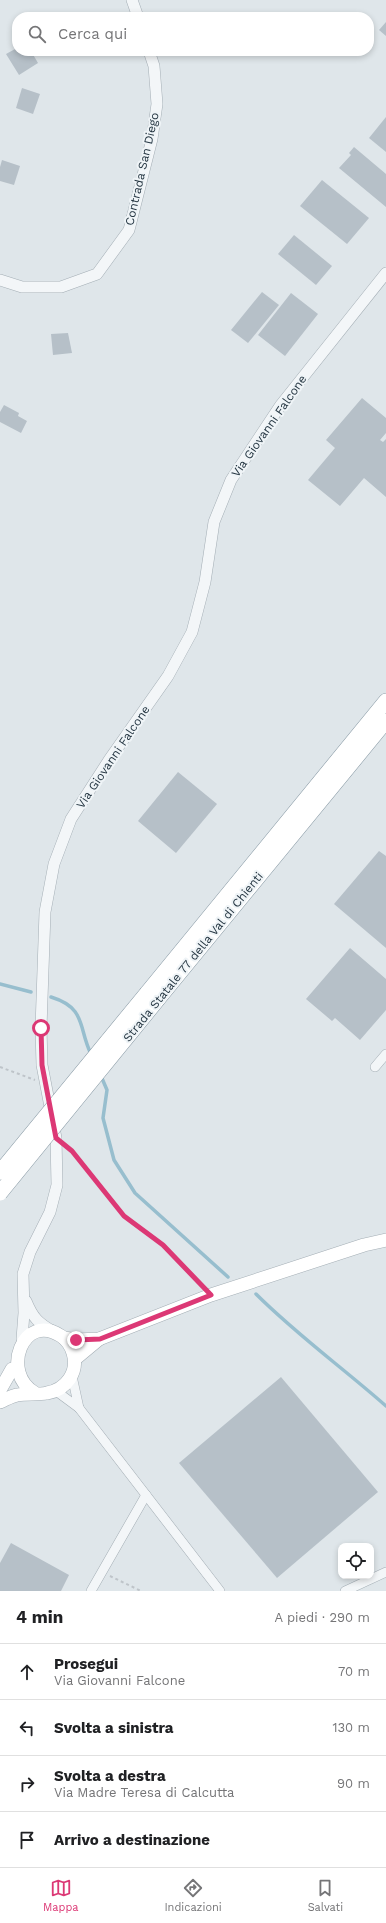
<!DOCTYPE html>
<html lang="it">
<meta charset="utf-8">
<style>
:root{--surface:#fff;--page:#f2f2f2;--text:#202124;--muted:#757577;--line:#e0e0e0;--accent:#dc3875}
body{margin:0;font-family:"Work Sans",sans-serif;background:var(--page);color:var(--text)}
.controls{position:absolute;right:12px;bottom:12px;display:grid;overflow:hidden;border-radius:8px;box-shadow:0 2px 6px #0003}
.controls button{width:36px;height:36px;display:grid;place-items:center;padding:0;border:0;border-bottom:1px solid var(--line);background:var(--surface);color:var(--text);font:20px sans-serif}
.stop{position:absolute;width:12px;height:12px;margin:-9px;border:3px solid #dc3875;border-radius:50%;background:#fff}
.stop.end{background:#dc3875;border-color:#fff;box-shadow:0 1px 4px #0008}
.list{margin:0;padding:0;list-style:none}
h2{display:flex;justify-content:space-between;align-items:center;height:52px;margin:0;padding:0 16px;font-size:17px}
h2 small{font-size:13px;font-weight:400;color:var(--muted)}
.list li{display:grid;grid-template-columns:26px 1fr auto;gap:12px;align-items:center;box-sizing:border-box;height:56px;padding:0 16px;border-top:1px solid var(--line)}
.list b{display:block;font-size:15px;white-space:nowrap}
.list p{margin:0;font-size:13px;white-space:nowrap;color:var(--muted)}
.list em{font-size:13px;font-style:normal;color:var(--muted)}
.icon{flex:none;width:22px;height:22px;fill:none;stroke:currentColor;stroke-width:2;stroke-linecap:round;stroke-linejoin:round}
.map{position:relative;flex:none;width:386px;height:1591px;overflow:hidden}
.search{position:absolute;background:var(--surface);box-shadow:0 2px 6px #0003;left:12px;right:12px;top:12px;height:44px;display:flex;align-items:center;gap:10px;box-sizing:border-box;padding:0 14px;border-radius:16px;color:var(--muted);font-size:15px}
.sheet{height:276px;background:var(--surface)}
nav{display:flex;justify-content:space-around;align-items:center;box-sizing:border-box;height:56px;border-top:1px solid var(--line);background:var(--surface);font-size:11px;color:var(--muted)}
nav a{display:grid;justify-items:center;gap:2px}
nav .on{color:var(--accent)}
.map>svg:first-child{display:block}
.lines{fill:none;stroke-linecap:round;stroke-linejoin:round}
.stream{stroke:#97bece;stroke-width:3.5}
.building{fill:#b6c0c8}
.minor-casing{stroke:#a4aeb5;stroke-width:10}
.tertiary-casing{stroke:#a4aeb5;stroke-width:12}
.secondary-casing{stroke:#a4aeb5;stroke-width:14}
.trunk-casing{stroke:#8597a2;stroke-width:16}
.path{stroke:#bec4c9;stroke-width:2;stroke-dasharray:3 3;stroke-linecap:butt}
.minor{stroke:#f3f6f8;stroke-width:9}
.tertiary{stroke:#f3f6f8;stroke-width:11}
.secondary{stroke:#fff;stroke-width:13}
.trunk{stroke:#fff;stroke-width:15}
.trunk-bridge-casing{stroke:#8597a2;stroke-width:16;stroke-linecap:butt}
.trunk-bridge{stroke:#fff;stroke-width:15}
.route{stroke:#dc3875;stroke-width:5}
.labels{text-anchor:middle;stroke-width:4;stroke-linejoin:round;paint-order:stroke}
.street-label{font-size:12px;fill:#263743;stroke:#eff4f7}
</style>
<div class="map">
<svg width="386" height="1591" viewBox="0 0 386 1591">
<rect width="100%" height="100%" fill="#dfe6ea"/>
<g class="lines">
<g class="stream">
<polyline points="0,984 31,992"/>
<path d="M51,997c36,11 27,31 40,57"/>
<polyline points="101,1076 107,1090 103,1118 114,1160 135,1193 228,1277"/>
<path d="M256,1294c41,41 87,74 130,112"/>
</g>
</g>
<g class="building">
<polygon points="386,22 386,36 379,30"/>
<polygon points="17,48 17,51 31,51 38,63 19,75 6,54"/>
<polygon points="22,88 40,94 33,114 16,108"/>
<polygon points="386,117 386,152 369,138"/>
<polygon points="354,147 386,174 386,207 339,168 351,155 349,153"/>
<polygon points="2,160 20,166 14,185 0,181 0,167"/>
<polygon points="322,180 369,218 347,244 300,206"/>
<polygon points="294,235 332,266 316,285 278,254"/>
<polygon points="262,292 279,305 248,343 231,330"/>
<polygon points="291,293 318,314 285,356 258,335"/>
<polygon points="68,333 72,353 53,355 51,334"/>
<polygon points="362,398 386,418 386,433 380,440 383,442 386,439 386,497 364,478 340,506 308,480 335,448 326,440"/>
<polygon points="4,405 19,413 18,416 27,421 21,433 0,422 0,412"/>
<polygon points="178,772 217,804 176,853 138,821"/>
<polygon points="379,851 386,856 386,948 334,904"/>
<polygon points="350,948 386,979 386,1010 360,1040 335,1018 332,1021 306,999"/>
<polygon points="281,1377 378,1492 277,1578 179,1463"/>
<polygon points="11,1543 69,1575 61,1591 0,1591 0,1563"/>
</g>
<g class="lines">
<g class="minor-casing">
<g id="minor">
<polyline points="375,1067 386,1054"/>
<polyline points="56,1391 79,1408 72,1376"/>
<polyline points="79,1408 220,1591"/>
<polyline points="91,1591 146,1495"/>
<polyline points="345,1591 386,1572"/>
</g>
</g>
<g class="tertiary-casing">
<g id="tertiary">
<polyline points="132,0 138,17"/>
<polyline points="0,280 22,287 61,287 97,274 129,230 152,139 157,104 154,66 149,51"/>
<path d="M26,1301c7,17 12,22 28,31"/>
<polyline points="22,1339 24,1313 23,1274 30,1252 50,1212 57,1185 56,1138 42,1065 41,1028 45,912 54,864 71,819 109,760 168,676 192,632 205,582 214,522 231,480 280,406 386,273"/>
</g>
</g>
<g class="secondary-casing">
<g id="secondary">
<polyline points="64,1338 77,1340 99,1339 211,1295 364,1245 386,1240"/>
<polyline points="75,1359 99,1339"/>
<polyline points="0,1390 12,1369"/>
<path d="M0,1402c5,-2 11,-6 17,-7 10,-2 20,0 30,-2 19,-3 32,-21 26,-40 -2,-7 -6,-13 -12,-17 -38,-25 -61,37 -26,57"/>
</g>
</g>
<g class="trunk-casing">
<g id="trunk">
<polyline points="147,993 386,701"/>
<polyline points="158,999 386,721"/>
</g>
</g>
<g class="path">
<polyline points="0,1067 35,1080"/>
<polyline points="66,1147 72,1151 124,1216 163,1245 202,1286"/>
<polyline points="110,1576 141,1591"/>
</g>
<use href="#minor" class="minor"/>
<use href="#tertiary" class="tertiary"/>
<use href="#secondary" class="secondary"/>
<use href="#trunk" class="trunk"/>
<g class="trunk-bridge-casing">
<g id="trunk-bridge">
<polyline points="0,1172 147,993"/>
<polyline points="0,1193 158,999"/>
</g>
</g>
<use href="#trunk-bridge" class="trunk-bridge"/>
</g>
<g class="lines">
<polyline class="route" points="41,1028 42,1065 56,1138 72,1151 124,1216 163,1245 211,1295 100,1339 76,1340"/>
</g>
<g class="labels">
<g class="street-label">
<text transform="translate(142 169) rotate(-77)" y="4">Contrada San Diego</text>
<text transform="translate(269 426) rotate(-55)" y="4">Via Giovanni Falcone</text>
<text transform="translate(113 757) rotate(-56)" y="4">Via Giovanni Falcone</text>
<text transform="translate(193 957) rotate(-51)" y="4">Strada Statale 77 della Val di Chienti</text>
</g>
</g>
</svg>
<div class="controls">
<button><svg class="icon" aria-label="locate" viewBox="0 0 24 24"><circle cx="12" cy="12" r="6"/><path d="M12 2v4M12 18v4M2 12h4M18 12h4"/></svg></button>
</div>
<div class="stop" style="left:41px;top:1028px"></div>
<div class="stop end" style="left:76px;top:1340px"></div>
<div class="search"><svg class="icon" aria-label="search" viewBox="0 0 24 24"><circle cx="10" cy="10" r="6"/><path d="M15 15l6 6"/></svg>Cerca qui</div>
</div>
<section class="sheet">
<h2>4 min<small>A piedi · 290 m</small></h2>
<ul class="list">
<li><svg class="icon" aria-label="ahead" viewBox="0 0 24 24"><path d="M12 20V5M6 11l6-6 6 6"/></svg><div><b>Prosegui</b><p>Via Giovanni Falcone</p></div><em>70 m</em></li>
<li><svg class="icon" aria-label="left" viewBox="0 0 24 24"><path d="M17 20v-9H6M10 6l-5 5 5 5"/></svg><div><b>Svolta a sinistra</b></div><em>130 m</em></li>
<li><svg class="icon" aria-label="right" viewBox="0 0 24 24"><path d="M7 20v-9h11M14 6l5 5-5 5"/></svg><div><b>Svolta a destra</b><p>Via Madre Teresa di Calcutta</p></div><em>90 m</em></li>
<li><svg class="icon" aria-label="arrive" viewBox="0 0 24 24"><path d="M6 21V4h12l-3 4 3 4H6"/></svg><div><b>Arrivo a destinazione</b></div></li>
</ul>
</section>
<nav>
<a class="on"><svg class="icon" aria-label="map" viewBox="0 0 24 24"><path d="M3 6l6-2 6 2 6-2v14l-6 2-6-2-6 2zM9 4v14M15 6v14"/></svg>Mappa</a>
<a><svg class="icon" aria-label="directions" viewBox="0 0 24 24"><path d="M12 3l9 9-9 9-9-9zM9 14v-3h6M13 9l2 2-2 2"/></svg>Indicazioni</a>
<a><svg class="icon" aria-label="saved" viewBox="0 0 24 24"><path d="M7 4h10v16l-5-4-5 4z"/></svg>Salvati</a>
</nav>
